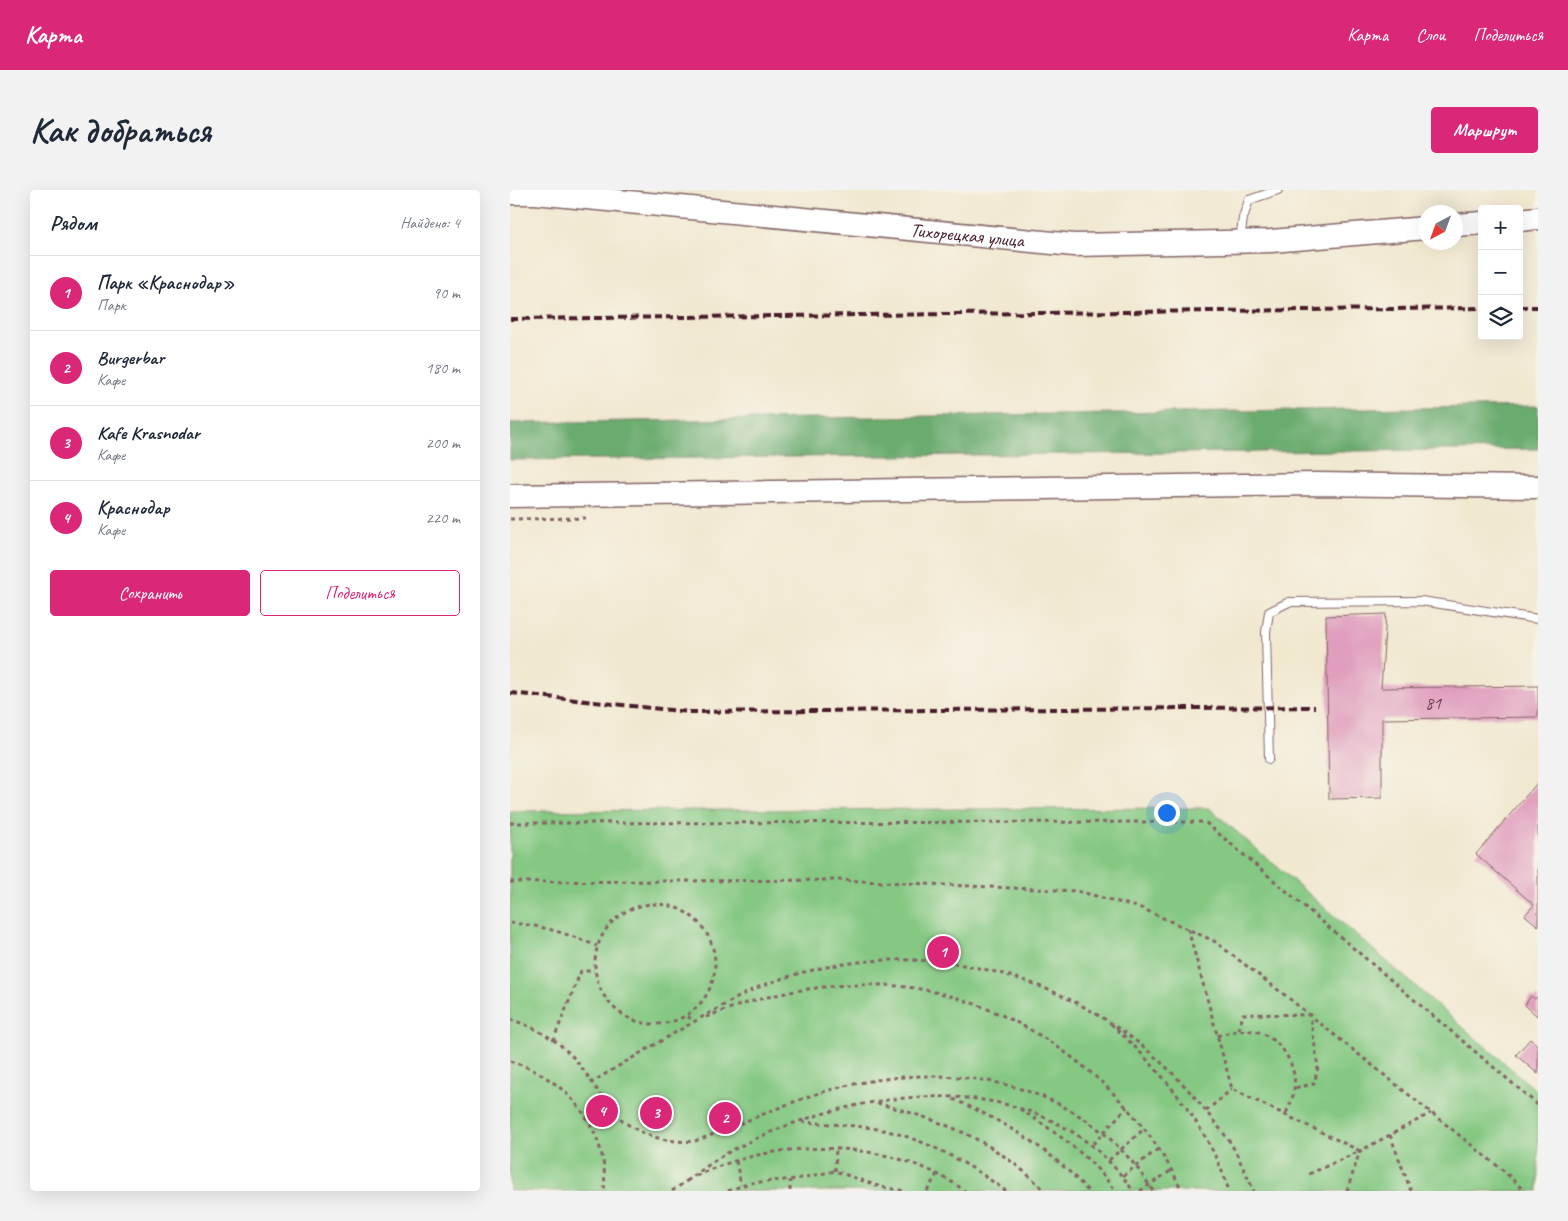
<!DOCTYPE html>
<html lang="ru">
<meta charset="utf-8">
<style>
:root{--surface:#fff;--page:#f2f2f3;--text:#1f2937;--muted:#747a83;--line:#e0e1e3;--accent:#db2777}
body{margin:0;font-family:Caveat,sans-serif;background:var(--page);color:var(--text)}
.controls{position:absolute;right:15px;top:15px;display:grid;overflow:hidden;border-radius:5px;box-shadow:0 5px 20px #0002}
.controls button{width:45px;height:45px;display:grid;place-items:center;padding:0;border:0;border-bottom:1px solid var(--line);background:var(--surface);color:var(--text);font:25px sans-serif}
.compass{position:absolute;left:908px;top:15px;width:45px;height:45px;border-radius:50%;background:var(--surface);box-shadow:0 5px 20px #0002;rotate:221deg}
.you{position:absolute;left:656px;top:622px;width:18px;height:18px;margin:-12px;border:4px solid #fff;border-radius:50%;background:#1a73e8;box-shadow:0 0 0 8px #1a73e833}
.badge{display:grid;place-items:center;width:32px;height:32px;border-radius:50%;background:var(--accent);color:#fff;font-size:16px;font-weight:700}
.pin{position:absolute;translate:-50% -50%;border:2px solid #fff;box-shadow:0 1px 5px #0006}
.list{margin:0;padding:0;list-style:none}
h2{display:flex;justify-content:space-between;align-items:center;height:65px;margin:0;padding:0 20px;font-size:21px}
h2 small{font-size:16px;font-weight:400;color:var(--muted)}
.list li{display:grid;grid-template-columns:32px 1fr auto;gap:15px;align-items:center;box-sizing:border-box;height:75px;padding:0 20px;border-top:1px solid var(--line)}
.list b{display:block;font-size:19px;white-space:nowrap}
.list p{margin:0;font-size:16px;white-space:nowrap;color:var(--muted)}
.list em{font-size:16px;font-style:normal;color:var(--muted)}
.actions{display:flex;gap:10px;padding:15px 20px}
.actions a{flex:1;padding:11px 0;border:1px solid var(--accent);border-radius:5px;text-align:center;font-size:18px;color:var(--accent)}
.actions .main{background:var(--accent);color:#fff}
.icon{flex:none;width:28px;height:28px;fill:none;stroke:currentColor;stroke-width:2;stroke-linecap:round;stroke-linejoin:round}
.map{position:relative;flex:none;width:1028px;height:1001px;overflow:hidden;border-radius:5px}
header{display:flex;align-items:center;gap:30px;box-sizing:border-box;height:70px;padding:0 25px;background:var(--accent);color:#fff}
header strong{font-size:24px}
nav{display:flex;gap:28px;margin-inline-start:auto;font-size:18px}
.intro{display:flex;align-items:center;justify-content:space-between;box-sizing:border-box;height:120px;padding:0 30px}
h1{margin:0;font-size:35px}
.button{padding:12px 22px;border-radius:5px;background:var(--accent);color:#fff;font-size:18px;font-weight:700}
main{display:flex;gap:30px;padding:0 30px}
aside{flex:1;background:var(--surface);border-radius:5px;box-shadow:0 5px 20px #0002}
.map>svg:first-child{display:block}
.green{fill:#84c882;stroke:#677456}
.forest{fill:#6bac70;stroke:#5a664e}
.building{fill:#e09dbd}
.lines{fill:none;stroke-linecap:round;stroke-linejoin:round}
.lane-casing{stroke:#846565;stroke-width:10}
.secondary-casing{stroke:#846565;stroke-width:25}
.path{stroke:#846565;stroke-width:3;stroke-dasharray:4 4;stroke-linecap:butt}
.lane{stroke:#fff;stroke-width:8}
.secondary{stroke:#fff;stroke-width:22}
.rail{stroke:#4a1f2b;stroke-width:4;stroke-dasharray:8 4;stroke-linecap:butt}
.labels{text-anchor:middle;stroke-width:4.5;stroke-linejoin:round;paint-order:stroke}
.number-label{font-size:18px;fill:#703e50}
.street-label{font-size:20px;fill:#4a1f2b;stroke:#f7f3e8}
</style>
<header>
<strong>Карта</strong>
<nav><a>Карта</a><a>Слои</a><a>Поделиться</a></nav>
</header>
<div class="intro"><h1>Как добраться</h1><a class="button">Маршрут</a></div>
<main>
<aside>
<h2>Рядом<small>Найдено: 4</small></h2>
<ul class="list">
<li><span class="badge">1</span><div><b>Парк «Краснодар»</b><p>Парк</p></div><em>90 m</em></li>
<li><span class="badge">2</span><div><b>Burgerbar</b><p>Кафе</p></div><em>180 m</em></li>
<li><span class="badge">3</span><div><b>Kafe Krasnodar</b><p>Кафе</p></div><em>200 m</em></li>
<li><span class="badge">4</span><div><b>Краснодар</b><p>Кафе</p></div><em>220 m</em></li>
</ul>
<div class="actions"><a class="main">Сохранить</a><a>Поделиться</a></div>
</aside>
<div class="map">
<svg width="1028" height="1001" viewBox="0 0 1028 1001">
<rect width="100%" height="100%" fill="#f7f3e8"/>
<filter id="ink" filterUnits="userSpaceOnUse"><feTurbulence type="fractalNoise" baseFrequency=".02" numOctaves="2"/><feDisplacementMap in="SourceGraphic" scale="10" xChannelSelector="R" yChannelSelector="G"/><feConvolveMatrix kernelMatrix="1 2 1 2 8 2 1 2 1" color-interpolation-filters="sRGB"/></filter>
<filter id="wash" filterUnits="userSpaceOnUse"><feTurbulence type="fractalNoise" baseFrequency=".0096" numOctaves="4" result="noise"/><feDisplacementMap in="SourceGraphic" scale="20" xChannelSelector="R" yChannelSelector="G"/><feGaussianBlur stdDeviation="1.12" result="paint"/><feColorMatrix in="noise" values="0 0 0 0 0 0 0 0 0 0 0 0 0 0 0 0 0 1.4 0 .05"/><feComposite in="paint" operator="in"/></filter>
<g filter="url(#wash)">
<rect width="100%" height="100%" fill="#f1e8d0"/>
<polygon class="green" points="699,618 1028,902 1028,1001 0,1001 0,621"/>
<polygon class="forest" points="1028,216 1028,259 0,270 0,233"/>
<g id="blocks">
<g class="building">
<polygon points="876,424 871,498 1028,496 1028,527 872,529 872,608 819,609 816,426"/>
<polygon points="1028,592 1028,736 1015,725 1024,715 966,664"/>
<polygon points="1021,806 1025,809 1028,806 1027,826 1015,815"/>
<polygon points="1020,849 1028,856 1028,884 1006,865"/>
</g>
</g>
</g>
<g filter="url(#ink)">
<use href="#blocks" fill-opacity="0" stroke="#846565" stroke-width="1"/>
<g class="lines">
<g class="lane-casing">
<g id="lane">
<polyline points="730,50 733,28 739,10 768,0"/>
<polyline points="759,569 756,442 759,422 779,412 911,411 1028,429"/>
</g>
</g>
<g class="secondary-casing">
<g id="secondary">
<path id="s1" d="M0,3h25l539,52 197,-4 155,-13"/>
<polyline points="1009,30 1028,28"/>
<polyline points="946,35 972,33"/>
<polyline points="0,306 806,294 1028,297"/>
</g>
</g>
<g class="path">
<polyline points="0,329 78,328"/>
<polyline points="0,633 695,632 1028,915"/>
<polyline points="0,692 330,690 567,701 631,718 704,751 776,806 995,982 1014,1001"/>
<circle cx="145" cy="774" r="60"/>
<path d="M0,733c32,2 58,11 87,23"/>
<polyline points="678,739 722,899 850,961 799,984"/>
<polyline points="178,826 183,832"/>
<path d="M196,827c60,-23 112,-34 177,-32 123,5 249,96 299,206"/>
<path d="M0,829c20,7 42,17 57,32 19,18 30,42 47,61 19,22 53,32 81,29 48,-17 93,-40 142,-53 118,-30 249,-7 316,103"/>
<path d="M601,834c49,45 98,102 118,167"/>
<polyline points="729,840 733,824 800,825 808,877 804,894 784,898"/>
<path d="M707,846c12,-4 25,-7 38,-5 25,6 43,34 39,59 -1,9 -5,17 -9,25"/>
<polyline points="43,851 71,781 84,781"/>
<path d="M0,871c57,17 100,69 94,130"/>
<path d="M87,889c42,-25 83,-50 125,-73 14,-7 28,-16 42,-21 158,-60 332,-10 437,120 9,12 20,24 29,37 9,15 16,33 24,49"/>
<path d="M443,909c50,22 98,50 135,92"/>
<path d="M367,913c69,19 116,36 168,88"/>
<path d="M510,919c35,23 71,47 95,82"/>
<polyline points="696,921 722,899"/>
<path d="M292,932c27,2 55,3 81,8 45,10 86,34 123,61"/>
<polyline points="880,945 901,1001"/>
<polyline points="583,954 617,917"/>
<polyline points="599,970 634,939"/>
<polyline points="226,971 231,995"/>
<polyline points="325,981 326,958"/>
<path d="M186,986c80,-39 196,-39 269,15"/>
<polyline points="613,986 648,959"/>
<path d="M177,991c14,-10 28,-22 44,-30 123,-66 313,-92 402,40"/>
<polyline points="162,1001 178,990"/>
<polyline points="218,1001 239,993 286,989 325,981 371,997 396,1001"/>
<polyline points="280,1001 280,990"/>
<polyline points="417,1001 427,984"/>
<polyline points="630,1001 662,980"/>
<polyline points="837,1001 850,961 921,923"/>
</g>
<use href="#lane" class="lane"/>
<use href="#secondary" class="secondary"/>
<g class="rail">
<polyline points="1009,117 1028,117"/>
<polyline points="0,129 972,118"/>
<polyline points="0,503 179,522 805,517"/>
</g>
</g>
</g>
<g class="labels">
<g class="number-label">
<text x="923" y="519">81</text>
</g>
<g class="street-label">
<text dy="7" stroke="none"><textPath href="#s1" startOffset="459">Тихорецкая улица</textPath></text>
</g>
</g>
</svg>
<div class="controls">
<button>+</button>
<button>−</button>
<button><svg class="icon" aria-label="layers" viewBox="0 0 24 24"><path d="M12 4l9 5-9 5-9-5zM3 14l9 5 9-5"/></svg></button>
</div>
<svg class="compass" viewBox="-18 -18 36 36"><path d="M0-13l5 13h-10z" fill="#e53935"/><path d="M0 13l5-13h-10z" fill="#747a83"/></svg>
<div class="you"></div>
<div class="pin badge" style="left:433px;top:762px">1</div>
<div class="pin badge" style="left:215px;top:928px">2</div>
<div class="pin badge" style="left:146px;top:923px">3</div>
<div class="pin badge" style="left:92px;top:921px">4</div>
</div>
</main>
